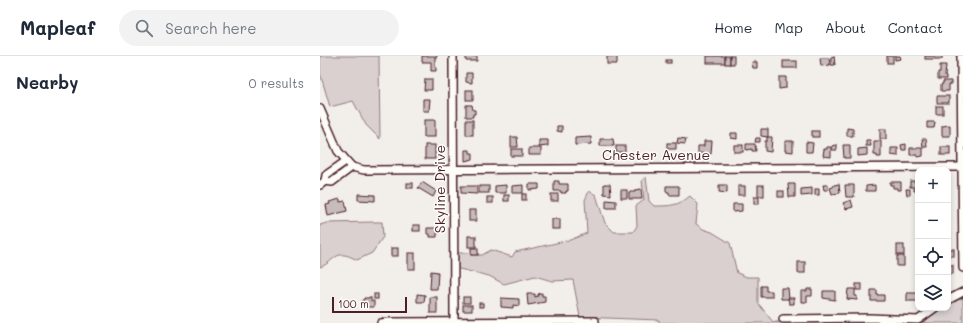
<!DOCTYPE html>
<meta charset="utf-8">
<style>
:root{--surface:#fff;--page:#f2f2f3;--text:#1f2937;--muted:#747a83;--line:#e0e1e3}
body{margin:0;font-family:Mali,sans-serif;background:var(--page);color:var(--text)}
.controls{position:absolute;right:12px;bottom:12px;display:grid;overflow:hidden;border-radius:8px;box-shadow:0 2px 6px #0003}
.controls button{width:36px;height:36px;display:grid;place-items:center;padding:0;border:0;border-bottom:1px solid var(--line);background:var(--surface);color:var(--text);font:20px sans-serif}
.scale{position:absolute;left:12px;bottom:10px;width:75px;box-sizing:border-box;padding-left:4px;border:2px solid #4a1f2b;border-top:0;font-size:11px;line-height:14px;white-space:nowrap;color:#4a1f2b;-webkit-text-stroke:3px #fdfcf7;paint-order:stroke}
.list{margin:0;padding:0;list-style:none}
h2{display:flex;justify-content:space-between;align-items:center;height:52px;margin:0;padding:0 16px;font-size:17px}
h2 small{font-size:13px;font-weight:400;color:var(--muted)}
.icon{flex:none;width:22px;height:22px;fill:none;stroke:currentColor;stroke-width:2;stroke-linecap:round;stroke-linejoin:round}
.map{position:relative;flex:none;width:643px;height:267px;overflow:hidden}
header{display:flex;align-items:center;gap:24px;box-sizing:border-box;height:56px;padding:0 20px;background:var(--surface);border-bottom:1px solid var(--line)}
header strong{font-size:19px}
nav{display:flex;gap:22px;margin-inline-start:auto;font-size:14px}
.search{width:280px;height:36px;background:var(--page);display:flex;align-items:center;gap:10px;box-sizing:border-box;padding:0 14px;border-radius:22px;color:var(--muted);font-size:15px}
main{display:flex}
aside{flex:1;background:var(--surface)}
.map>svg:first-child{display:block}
.green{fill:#d9d0cf;stroke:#92787d}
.building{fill:#c8bbbb;stroke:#4a1f2b}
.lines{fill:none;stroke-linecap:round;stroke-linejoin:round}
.minor-casing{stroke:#4a1f2b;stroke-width:10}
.minor{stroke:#fdfcf7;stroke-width:7}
.labels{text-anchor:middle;stroke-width:3;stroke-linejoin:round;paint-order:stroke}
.street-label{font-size:14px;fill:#4a1f2b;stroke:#fdfcf7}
</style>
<header>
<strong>Mapleaf</strong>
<div class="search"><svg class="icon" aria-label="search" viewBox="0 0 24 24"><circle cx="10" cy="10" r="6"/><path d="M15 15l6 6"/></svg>Search here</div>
<nav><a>Home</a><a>Map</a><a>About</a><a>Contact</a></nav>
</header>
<main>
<aside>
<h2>Nearby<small>0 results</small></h2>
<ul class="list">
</ul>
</aside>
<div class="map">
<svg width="643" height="267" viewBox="0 0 643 267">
<rect width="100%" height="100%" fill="#f2efeb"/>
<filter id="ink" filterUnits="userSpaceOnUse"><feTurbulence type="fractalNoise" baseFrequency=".025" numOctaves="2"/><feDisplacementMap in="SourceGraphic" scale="8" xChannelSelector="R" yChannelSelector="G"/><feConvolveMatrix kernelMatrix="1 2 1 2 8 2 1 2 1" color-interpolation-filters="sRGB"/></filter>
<g filter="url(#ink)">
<g class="green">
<polygon points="0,0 59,0 60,83 46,69 33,45 10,51 0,17"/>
<path d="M326,121l3,24 5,5c16,0 24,0 36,-10l8,8 -2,20 7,5 9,3 18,11 7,30 10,4h11v26l15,19 126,1h-240v-3l-79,-3 -7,-37 -21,1 -17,-5 -31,8 -15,-8 -34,-8v-15h14l2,2h11l9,-5 21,7 3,-5 55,-12 17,-7 -2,-33 4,-9 7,4 9,28 9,9h19l4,-6 -1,-20 8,-6 -2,-20z"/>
<path d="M53,166h9l1,15 -11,16 -15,7c-23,-13 -21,2 -37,7v-42l7,-2z"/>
<path d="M643,242v25h-39c7,-8 12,-15 24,-15v-5l3,-2z"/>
</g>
<g class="building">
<polygon points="102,0 117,0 117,1 115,1 115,11 116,11 116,15 111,15 111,6 102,6"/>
<polygon points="150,0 157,0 157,5 146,5 146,1"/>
<rect x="287" y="0" width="10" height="8"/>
<rect x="387" y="0" width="18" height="7"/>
<rect x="405" y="0" width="5" height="8"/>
<rect x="410" y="0" width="4" height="8"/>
<polygon points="514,0 515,9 511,9 511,1"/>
<rect x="567" y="0" width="6" height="7"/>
<polygon points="575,0 580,0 581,3 575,4"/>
<rect x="605" y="0" width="17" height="3"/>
<polygon points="500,2 509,2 510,9 501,10"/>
<rect x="346" y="4" width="5" height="3"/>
<rect x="463" y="5" width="14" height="7"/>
<polygon points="432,6 437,6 437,12 433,12"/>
<polygon points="620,9 626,9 625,20 626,20 626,23 618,23 618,16 620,16"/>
<polygon points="146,17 152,17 152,27 146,26"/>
<polygon points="459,21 466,21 466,32 459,33"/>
<polygon points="105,23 112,23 112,34 104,34"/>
<polygon points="623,25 631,25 631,28 629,28 629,35 621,35 621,28 623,28"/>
<rect x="146" y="34" width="7" height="10"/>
<rect x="617" y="40" width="12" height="7"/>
<polygon points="103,43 110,43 109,55 103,55"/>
<polygon points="146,49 152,49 153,54 155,54 155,58 153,58 153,61 146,61"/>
<rect x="616" y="50" width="7" height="8"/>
<rect x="104" y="64" width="11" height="17"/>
<rect x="146" y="64" width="7" height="15"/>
<polygon points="607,66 615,66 614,72 607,72"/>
<polygon points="630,69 630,80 622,80 622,70"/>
<polygon points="237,70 242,70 242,76 237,75"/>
<polygon points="527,72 533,73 533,80 527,80"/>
<polygon points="441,73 448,73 448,81 441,80"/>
<rect x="560" y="73" width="6" height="10"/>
<rect x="492" y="75" width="7" height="6"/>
<polygon points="411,77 417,77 417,83 411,82"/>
<polygon points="191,81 197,81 198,91 191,91"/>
<polygon points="271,81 271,88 255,89 255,82"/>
<polygon points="447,81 452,81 451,96 445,95 445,85 447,85"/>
<polygon points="358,82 366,83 365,88 357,87"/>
<polygon points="436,82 440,82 440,86 435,86"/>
<polygon points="280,83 293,83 294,90 280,90"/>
<polygon points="602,83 606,83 607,91 603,91"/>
<polygon points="219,84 228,84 228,90 219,91"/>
<polygon points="546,84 550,84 551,90 546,90"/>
<polygon points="384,85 392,85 391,98 378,97 378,90 384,90"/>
<polygon points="465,85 473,85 473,96 465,95"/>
<polygon points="554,85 561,85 561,101 557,101 557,99 554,99"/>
<polygon points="486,86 493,87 492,96 486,96"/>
<rect x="347" y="87" width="9" height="6"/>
<polygon points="426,88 435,88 436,95 432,95 432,93 426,94"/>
<polygon points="586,88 586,94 582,94 581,89"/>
<rect x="105" y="89" width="10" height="14"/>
<rect x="414" y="89" width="9" height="7"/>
<polygon points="515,89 517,89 517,94 512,94 512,90"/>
<polygon points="523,89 530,89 530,102 524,102"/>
<rect x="296" y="90" width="9" height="6"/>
<polygon points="507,91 511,91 511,101 503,100 504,93 507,93"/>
<rect x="621" y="91" width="9" height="8"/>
<rect x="209" y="92" width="12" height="7"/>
<polygon points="547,92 547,99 538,100 538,93"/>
<polygon points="571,92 578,92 578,100 571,99"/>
<polygon points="590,92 603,92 603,100 597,101 597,99 590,99"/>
<rect x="191" y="93" width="11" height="7"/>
<polygon points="145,94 150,94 150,97 153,97 153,103 145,105"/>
<polygon points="234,125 239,125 239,128 248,128 248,135 246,135 246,137 241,137 241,135 234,135"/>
<polygon points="590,125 598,125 598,135 594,135 594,131 590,131"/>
<polygon points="102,126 116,135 113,141 98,132"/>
<polygon points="570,126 581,126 581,134 577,134 577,132 573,132 573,129 570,129"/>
<rect x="87" y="127" width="6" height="5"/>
<polygon points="209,128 219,128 219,133 209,134"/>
<polygon points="284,128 290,128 291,139 284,138"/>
<polygon points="468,128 475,128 475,141 469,141"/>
<polygon points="519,128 520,137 512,138 510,132 513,131 514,129"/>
<polygon points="186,129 186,137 175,137 175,130"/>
<polygon points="203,129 203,137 192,137 192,130"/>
<polygon points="399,129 407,129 407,137 399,136"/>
<rect x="438" y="129" width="6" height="11"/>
<polygon points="503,129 508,129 508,134 504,134"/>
<polygon points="525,129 534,129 534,141 526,141"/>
<polygon points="555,129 555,135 546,135 546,130"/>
<polygon points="141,130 157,130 157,138 141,137"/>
<rect x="159" y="130" width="10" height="7"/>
<polygon points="346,130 359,130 359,139 349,139 349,136 346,136"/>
<rect x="418" y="130" width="7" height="9"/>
<polygon points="492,132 492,139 481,140 481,133"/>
<polygon points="321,133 322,143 309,143 309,136 315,136 315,134"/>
<rect x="495" y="133" width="4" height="6"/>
<polygon points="586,133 590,133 590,139 587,139"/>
<rect x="301" y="134" width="6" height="8"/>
<rect x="458" y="135" width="6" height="6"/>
<polygon points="38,138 55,139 55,145 38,144"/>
<rect x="202" y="138" width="4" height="6"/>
<rect x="231" y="138" width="7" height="7"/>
<rect x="184" y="139" width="5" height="6"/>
<rect x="167" y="141" width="6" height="6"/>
<rect x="434" y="141" width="5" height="7"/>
<polygon points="20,143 20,146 25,145 27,155 8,160 6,149 10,148 9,146"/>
<polygon points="286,144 296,145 296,152 286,152"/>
<polygon points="531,144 533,151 526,153 523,147"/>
<polygon points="413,148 422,148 422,155 413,156"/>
<rect x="149" y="154" width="7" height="11"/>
<rect x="232" y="163" width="8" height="10"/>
<rect x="93" y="169" width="7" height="6"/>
<polygon points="107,172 120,172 120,177 117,177 117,181 110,181 110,178 107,178"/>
<rect x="148" y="180" width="8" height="11"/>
<rect x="577" y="189" width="7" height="10"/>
<rect x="71" y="192" width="7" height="8"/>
<rect x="151" y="192" width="7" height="7"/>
<rect x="628" y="193" width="6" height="7"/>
<rect x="88" y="197" width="7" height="16"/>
<rect x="577" y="200" width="7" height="10"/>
<rect x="478" y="206" width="7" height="11"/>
<rect x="628" y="209" width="5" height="9"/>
<polygon points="111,215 118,216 117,233 110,233"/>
<rect x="536" y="228" width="6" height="6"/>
<polygon points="441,230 446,230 446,235 452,235 452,241 441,241"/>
<polygon points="461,232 468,232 469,243 461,243"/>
<polygon points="487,233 492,233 492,240 487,240 487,246 481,246 481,235 487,235"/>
<polygon points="528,233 535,233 535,240 537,240 537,244 527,243"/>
<polygon points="551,234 557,234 557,239 564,239 564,245 551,245"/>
<polygon points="503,235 515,235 515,244 503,242"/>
<polygon points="222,237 222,240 225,240 225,246 208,249 207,238 215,238 215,241 218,240 218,238"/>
<rect x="587" y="237" width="11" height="8"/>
<rect x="54" y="238" width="4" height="5"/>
<polygon points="97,238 105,239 104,246 97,246"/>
<polygon points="49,241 51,241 51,245 54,245 54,251 44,251 42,244 44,244 44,242 49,242"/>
<rect x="110" y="241" width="7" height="16"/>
<rect x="143" y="241" width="7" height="6"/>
<polygon points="181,242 199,243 199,250 193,249 193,252 181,251"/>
<polygon points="468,242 474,242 474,248 469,248"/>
<rect x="159" y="247" width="4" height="4"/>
<rect x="143" y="249" width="9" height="6"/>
</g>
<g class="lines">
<g class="minor-casing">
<g id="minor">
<polyline points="133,0 134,265"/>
<polyline points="641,0 643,212"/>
<polyline points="0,53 18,95 32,111"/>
<polyline points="32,111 44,114 641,111"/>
<polyline points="5,125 6,119 26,105"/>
<polyline points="0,129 5,125 12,126 32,111"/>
<polyline points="628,244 643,236"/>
<polyline points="463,263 550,262 598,264 615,252"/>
<polyline points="61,267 68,266 275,265"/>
</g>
</g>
<use href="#minor" class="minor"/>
</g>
</g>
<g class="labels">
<g class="street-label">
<text x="336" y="104">Chester Avenue</text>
<text transform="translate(120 133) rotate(-90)" y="5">Skyline Drive</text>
</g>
</g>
</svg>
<div class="controls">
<button>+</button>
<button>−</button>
<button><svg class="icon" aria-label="locate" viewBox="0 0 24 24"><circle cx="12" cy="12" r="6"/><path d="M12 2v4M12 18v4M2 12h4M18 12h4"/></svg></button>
<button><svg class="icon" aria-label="layers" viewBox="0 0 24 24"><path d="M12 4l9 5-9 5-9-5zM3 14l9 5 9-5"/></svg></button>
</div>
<div class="scale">100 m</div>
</div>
</main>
